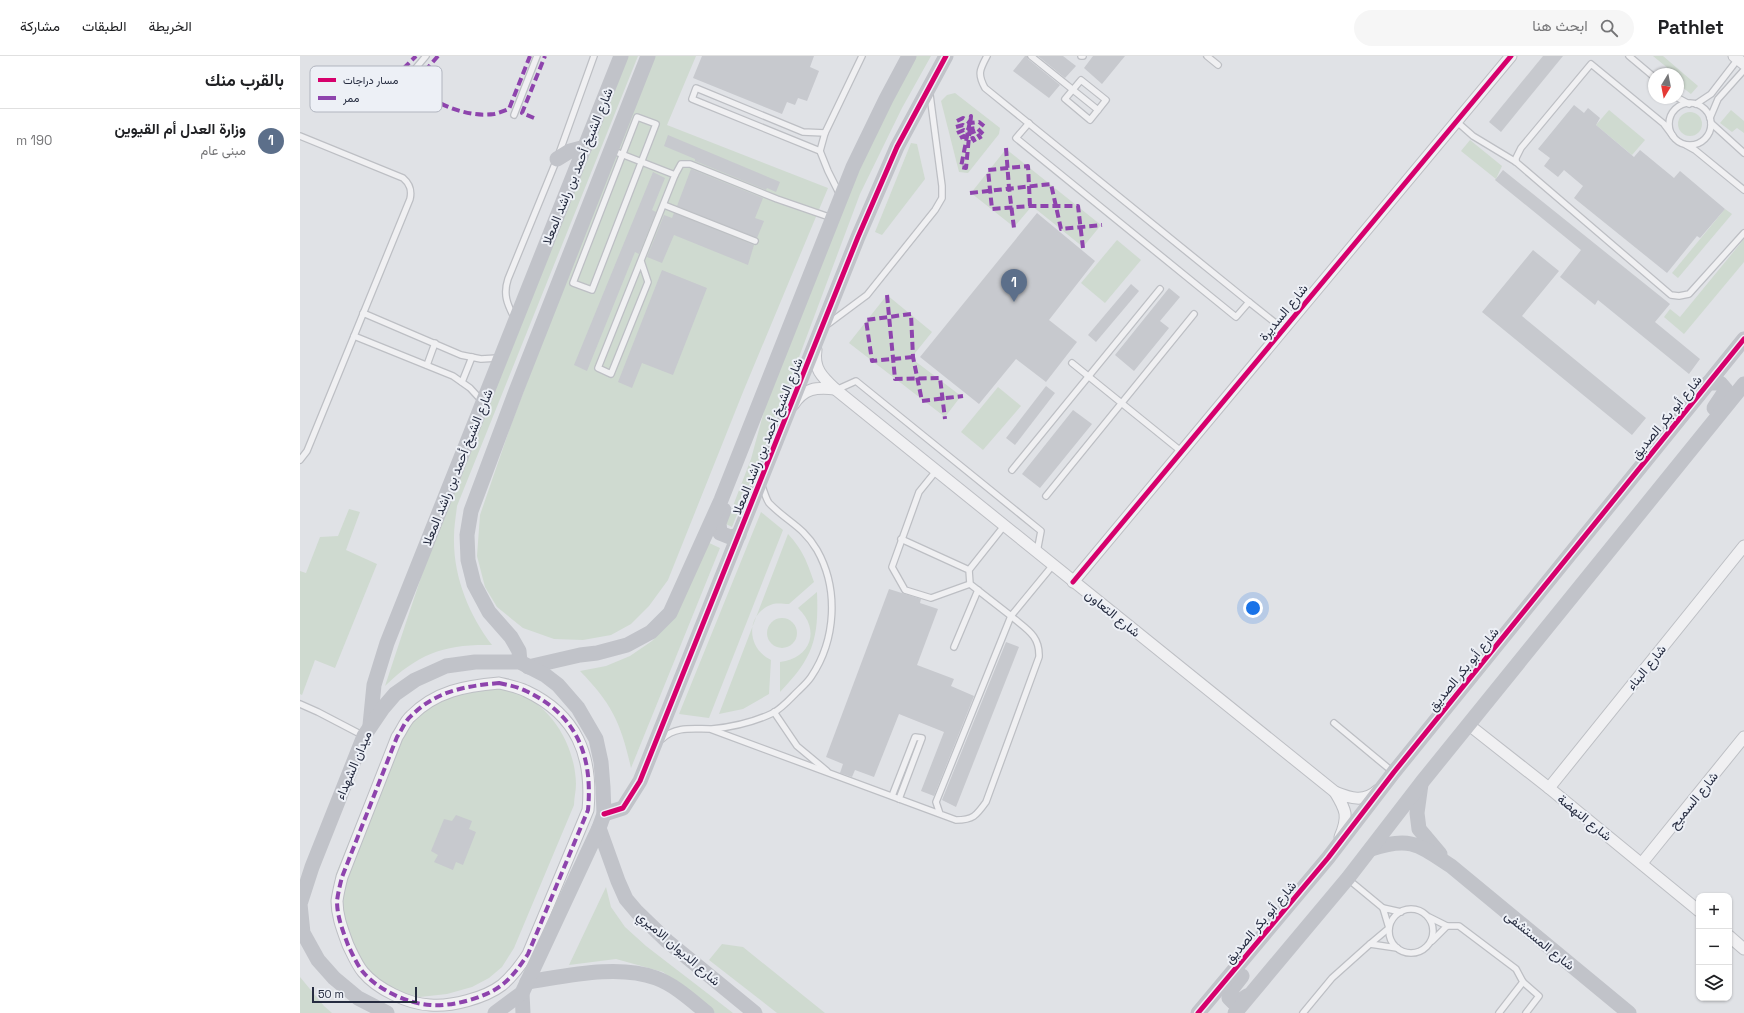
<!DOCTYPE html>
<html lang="ar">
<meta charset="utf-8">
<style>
:root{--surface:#fff;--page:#f6f6f6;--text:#202124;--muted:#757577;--line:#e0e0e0;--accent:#676c7a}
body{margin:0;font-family:"Space Grotesk",Vazirmatn,sans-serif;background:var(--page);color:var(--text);direction:rtl}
.controls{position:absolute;right:12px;bottom:12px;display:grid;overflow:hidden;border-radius:8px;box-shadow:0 1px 3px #0004}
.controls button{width:36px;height:36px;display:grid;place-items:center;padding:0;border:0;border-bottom:1px solid var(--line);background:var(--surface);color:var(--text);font:20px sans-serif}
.compass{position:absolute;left:1348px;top:12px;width:36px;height:36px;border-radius:50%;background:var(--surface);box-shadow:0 1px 3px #0004;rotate:190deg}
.scale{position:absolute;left:12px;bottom:10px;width:105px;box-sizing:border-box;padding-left:4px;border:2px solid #262c40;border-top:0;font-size:11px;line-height:14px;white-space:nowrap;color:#262c40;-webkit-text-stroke:3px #edf0f6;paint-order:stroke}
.you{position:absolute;left:953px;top:552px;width:14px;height:14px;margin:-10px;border:3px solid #fff;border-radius:50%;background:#1a73e8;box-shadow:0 0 0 6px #1a73e833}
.badge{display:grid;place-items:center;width:26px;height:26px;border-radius:50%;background:var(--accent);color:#fff;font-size:13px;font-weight:700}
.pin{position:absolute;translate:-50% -33px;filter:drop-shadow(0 1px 2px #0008)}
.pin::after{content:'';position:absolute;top:21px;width:14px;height:12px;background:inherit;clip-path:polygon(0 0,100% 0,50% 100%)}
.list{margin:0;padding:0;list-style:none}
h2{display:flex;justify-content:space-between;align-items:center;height:52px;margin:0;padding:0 16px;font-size:17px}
h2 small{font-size:13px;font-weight:400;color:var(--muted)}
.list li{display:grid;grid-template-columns:26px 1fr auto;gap:12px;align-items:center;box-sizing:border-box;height:64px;padding:0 16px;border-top:1px solid var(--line)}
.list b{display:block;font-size:15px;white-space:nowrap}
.list p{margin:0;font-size:13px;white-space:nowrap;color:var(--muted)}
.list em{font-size:13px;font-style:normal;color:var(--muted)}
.icon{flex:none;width:22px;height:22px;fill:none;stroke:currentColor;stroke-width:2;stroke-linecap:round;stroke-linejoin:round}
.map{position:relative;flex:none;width:1444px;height:957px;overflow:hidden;direction:ltr}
header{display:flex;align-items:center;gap:24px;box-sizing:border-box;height:56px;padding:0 20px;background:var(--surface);border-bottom:1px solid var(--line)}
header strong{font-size:19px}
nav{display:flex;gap:22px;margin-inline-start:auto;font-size:14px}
.search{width:280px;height:36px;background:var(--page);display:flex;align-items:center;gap:10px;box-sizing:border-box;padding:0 14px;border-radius:22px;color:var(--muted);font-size:15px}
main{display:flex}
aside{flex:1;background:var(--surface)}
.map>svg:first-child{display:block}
.green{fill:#cfdad0}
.building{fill:#c7c9ce}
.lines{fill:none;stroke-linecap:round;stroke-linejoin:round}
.lane-casing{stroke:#bdbfc4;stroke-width:8}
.street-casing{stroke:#bdbfc4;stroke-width:13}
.lane{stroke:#f0f0f2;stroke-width:5.5}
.street{stroke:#f0f0f2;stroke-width:11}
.secondary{stroke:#c1c3c9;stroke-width:15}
.quiet{stroke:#8e44ad;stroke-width:4;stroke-dasharray:8 4;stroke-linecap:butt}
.cycleway-casing{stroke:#edf0f6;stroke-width:8}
.cycleway{stroke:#d6006c;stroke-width:5}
.labels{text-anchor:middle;stroke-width:4;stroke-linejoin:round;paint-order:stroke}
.street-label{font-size:13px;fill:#262c40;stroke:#edf0f6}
.key{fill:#edf0f6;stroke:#b1b5bf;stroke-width:1}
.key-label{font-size:11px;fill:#262c40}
</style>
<header>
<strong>Pathlet</strong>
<div class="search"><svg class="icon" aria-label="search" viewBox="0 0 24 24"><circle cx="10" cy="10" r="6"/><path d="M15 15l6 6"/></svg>ابحث هنا</div>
<nav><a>الخريطة</a><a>الطبقات</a><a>مشاركة</a></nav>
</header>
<main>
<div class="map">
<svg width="1444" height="957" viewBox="0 0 1444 957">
<rect width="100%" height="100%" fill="#e0e2e6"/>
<g class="green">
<path d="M325,0h13l-181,450c-1,10 -3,20 -3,31 -1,39 15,78 38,108 -47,-1 -73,8 -107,41l51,-154z"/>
<polygon points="351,0 396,0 367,69 528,132 443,336 368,524 349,550 331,568 311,579 283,584 254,583 223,572 197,551 185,531 177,500 180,459 212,366"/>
<polygon points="616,0 631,0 602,52 560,138 477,360 432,471 426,468 451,403 467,344 551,130 591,46"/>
<polygon points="1353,0 1363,0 1398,30 1391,38 1382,31 1384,25 1378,20 1378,18 1375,18"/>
<polygon points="655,37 700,72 699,78 668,117 659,116 641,45 647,39"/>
<polygon points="1309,54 1345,84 1332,99 1296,69"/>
<polygon points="1431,54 1444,65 1444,77 1437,72 1432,76 1420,67"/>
<circle cx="1390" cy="68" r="12"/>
<polygon points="1170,84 1202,110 1196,123 1161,95"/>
<polygon points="611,87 617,88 625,123 582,179 575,176"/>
<polygon points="706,93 801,169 783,191 732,150 714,171 671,137"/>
<polygon points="1425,153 1432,158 1378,222 1372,217"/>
<polygon points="1444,183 1444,206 1384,278 1364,261 1370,253 1380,261"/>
<polygon points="817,184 841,204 805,247 781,227"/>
<polygon points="587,239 632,276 611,302 661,340 645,361 549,287"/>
<polygon points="698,331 721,350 683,394 661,376"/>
<polygon points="49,453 60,456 46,494 77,508 35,612 15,604 2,639 0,638 0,515 6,517 20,481 38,480"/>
<polygon points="461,456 483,474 409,662 379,658"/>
<path d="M488,478c15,16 19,28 26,48l-25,22c-5,0 -11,-1 -16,0 -28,9 -27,44 -2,56l-2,34 -26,15 -24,5z"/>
<path d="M407,486l13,6 -89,220c-10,-45 -19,-64 -51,-97l26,-5 24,-10 22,-15 18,-19z"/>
<path d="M517,536c2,47 -4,66 -37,100v-30c31,-4 41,-32 18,-54z"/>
<circle cx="482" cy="577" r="15"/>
<path d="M189,628c8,2 16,3 24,6 38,15 62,54 63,94 0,7 -2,14 -2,21l-60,143 -12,19 -13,11 -17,9 -25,7 -27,3 -27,-7 -37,-25 -24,-68 4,-23 56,-139 12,-19 17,-13z"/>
<polygon points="306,831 311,851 325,871 346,890 433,957 415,957 363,916 316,903 269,909"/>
<polygon points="422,888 443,891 525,957 477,957 409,904"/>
<polygon points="0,921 24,950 32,957 0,957"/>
</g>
<g class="building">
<polygon points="402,0 514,0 510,11 519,15 507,45 498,42 495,49 487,46 482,58 393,22"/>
<polygon points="725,0 727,0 728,3 760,29 749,42 713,15"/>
<polygon points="738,0 763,0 776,10 765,22"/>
<polygon points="793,0 825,0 802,28 784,12"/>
<polygon points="1243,0 1263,0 1201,76 1189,66"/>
<polygon points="1274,49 1284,57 1288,52 1300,62 1296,69 1334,101 1340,94 1374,122 1380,115 1425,153 1400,182 1397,180 1367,217 1274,142 1283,130 1264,114 1258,121 1244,110 1250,102 1238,93"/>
<polygon points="368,79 480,126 476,136 467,132 466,134 395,105 395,103 364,90"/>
<polygon points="391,113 463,142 455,162 464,165 457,182 377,150"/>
<polygon points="1203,114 1370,248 1355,266 1400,303 1389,318 1298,244 1295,249 1260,221 1281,194 1195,124"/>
<polygon points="353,116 365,122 352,154 356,156 339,198 335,196 287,315 274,309"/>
<polygon points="374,157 454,189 448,209 374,179 362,207 347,201 364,159 372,162"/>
<polygon points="737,157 795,205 749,264 777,286 746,326 716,303 679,348 620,301"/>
<polygon points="1233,194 1259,215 1222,260 1346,362 1332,379 1182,256"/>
<polygon points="362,214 407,232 373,319 342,307 332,332 318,326"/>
<polygon points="831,228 839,235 796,286 788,279"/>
<polygon points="869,232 880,241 860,265 869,272 834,315 815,299"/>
<polygon points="746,330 755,337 715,389 706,382"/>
<polygon points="773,354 792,368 740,432 722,418"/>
<polygon points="589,533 621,543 620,547 638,553 617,609 654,623 651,630 674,640 634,740 621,735 644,676 599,658 574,721 555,714 552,721 540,717 543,708 526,701"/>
<polygon points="706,586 719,591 656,751 642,744"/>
<polygon points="156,759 172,765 169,773 176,776 163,809 156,806 153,814 134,806 138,799 131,795 144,763 152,765"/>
</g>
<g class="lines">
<g class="lane-casing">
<g id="lane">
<path d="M687,0c-7,13 -10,18 -2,32l264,214"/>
<polyline points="731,0 798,54"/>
<polyline points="781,0 783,0"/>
<polyline points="907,0 918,9"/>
<polyline points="1329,0 1354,21"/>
<polygon points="781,24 806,44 790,64 765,43"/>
<polyline points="99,28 115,13 126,0"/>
<polyline points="1378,42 1389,48"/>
<circle cx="1390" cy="68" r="21"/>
<polyline points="1396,48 1411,38 1438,3"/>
<polyline points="214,59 237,0"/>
<polygon points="337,61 356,68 292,234 273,227"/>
<polyline points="1410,62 1418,43 1444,14"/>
<polyline points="1156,65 1173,80 1216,106 1371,239 1379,240 1389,238 1444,177"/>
<polyline points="729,67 716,82 936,261 949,246 983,273"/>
<polyline points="1411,67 1444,97"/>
<polyline points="525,77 520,95 528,115 540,139"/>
<path d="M0,80l103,42c7,6 9,12 7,21l-103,252 -7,9"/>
<polyline points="1386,89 1395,94 1444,134"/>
<polyline points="311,94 375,119 298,312 311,318 348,226 341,205"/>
<polyline points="520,95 392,43 396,32 503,76 525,77 562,0"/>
<polyline points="1216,106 1216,102 1221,92 1291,8 1364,68 1373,80"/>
<polyline points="375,119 381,108 390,108 477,143 532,162"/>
<polyline points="364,149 455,185"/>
<polyline points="63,257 161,299 181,303 198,302"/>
<path d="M214,261c-7,-13 -11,-23 -6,-38l49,-120 37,-103"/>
<polyline points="528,268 567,239 635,154 642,142 642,130 630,39"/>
<polyline points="54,280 153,320 170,332 182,345"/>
<polyline points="772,307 882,396"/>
<polyline points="127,309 135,287"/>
<polyline points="162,326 172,301"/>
<polyline points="536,334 556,325 741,475 737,496"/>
<polyline points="712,414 860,233"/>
<polyline points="636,415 619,436 592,511 605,534 631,542 670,528"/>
<polyline points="746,440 894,258"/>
<polyline points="601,483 669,514 670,528 711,560 753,509"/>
<polyline points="669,514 704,470"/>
<polyline points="654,591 678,534"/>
<polyline points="0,648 18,656 64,680"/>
<polyline points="474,656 497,690 527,715"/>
<polyline points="1034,667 1093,716"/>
<path d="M412,673c21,-2 42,-7 61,-16 9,-5 17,-14 23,-20 5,-5 11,-10 15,-16 25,-37 28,-88 6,-127 -14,-24 -31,-29 -48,-47 -3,-4 -5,-12 -7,-17"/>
<path d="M362,683c13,-13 31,-10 48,-10l246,91c17,0 20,-4 30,-18l53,-145c1,-22 -13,-28 -28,-41l-75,186 4,12"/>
<polyline points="592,740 615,681 622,682 599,743"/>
<polyline points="1048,823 1083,852"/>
<circle cx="1111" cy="875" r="22"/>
<polyline points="1129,861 1147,870 1132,885"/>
<polyline points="1147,870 1159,870 1216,913 1223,926 1199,957"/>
<polyline points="1097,892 1070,888 1089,872 1083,852 1101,856"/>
<polyline points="1223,926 1239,940 1226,957"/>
<polyline points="1003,957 1032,922 1070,888"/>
</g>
</g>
<g class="street-casing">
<g id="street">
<polyline points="1434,0 1444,8"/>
<polyline points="535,333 1035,736"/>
<path d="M493,349c11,-17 23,-18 42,-16 -13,-12 -22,-21 -19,-39"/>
<polyline points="773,526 1211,0"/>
<path d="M199,627c9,2 19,4 27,8 51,24 67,65 62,119l-60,144c-8,12 -15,22 -26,31 -17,13 -51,22 -72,20 -22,-1 -53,-16 -67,-33 -6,-7 -11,-19 -15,-27 -5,-14 -11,-28 -11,-44 1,-8 3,-16 5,-24l55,-140c5,-7 8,-16 14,-21 25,-25 54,-30 88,-33z"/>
<polyline points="1169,669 1249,732 1399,855"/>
<polyline points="1249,732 1444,490"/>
<path d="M1040,781c9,-21 6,-27 -5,-45 15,6 29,11 43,-2"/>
<polyline points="1342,807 1444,681"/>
<polyline points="1429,880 1444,893"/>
</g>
</g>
<use href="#lane" class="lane"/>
<use href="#street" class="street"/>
<g class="secondary">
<polyline points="257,103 270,95 285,91"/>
<polyline points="1408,327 1420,327 1426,334 1414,352"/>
<polyline points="424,454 419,467 420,477 430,481 439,479"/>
<polyline points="220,606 219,595 211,581 189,556 174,528 168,504 167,479 171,455 216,335 348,0"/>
<polyline points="228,611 280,599 297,597 327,589 351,576 370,557 421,444 553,111 586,43 609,0"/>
<polyline points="70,669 74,629 87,587 321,0"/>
<polyline points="1121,728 1117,757 1119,773 1140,798"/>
<polyline points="304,758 323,752 340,725 558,181 597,91 646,0"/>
<polyline points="299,772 318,825 326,843 337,856 367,885 455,957"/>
<path d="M1071,793c40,-13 48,-4 80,17l178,147"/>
<polyline points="942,920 931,934 929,942 935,948 947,940"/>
<path d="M227,926c40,-6 91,-18 129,-4 19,7 35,22 51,35"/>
<polyline points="222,937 223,957"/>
<polyline points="87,957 58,942 34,922 18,904 3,877 0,848 12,811 64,680 83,652 95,638 115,624 146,610 175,606 220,606 245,619 258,629 278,652 296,683 301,706 303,731 304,758 299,772 222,937 195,957"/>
<polyline points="898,957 1028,802 1094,716 1444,283"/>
<polyline points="935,957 1048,822 1122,726 1444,328"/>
</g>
<g class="quiet">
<path d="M138,0l-25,29c20,18 53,33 81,29 5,-1 10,-3 15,-5l21,-53"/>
<polyline points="95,21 116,0"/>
<polygon points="671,60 666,112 661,111"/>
<polyline points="234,62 222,57 245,0"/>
<polyline points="657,65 663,62 670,67 679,66 684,70"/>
<polyline points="656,71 663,69 669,73 677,72 683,78"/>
<polyline points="657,77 664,74 670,77 676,75 681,83"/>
<polyline points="660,82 664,80 669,83 673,82 675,86"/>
<polyline points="706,92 709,132 714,172"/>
<polyline points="670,137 751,128 761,173 802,169"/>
<polyline points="730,150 728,110 688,114 692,153 730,150 778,150 783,192"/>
<polyline points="587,239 595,323 640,322 645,363"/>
<polyline points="613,301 572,305 566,264 611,258 613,301 622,345 663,340"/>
<path d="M199,627c9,2 19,4 27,8 51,24 67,65 62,119l-60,144c-8,12 -15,22 -26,31 -17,13 -51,22 -72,20 -22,-1 -53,-16 -67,-33 -6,-7 -11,-19 -15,-27 -5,-14 -11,-28 -11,-44 1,-8 3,-16 5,-24l55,-140c5,-7 8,-16 14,-21 25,-25 54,-30 88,-33z"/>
</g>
<g class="cycleway-casing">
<g id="cycleway">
<polyline points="773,526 1211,0"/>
<polyline points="304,758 323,752 340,725 558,181 597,91 646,0"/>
<polyline points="898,957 1028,802 1094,716 1444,283"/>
</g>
</g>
<use href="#cycleway" class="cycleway"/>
</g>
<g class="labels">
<g class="street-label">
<text transform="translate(277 110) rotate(-68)" y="5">شارع الشيخ أحمد بن راشد المعلا</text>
<text transform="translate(983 256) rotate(-51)" y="5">شارع السديرة</text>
<text transform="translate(1366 361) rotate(-51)" y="5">شارع أبو بكر الصديق</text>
<text transform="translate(467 380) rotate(-68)" y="5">شارع الشيخ أحمد بن راشد المعلا</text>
<text transform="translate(157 411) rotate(-68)" y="5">شارع الشيخ أحمد بن راشد المعلا</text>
<text transform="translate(813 557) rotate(39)" y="5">شارع التعاون</text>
<text transform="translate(1346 611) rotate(-51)" y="5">شارع البناء</text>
<text transform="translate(1163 613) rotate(-51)" y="5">شارع أبو بكر الصديق</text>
<text transform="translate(53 709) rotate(-67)" y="5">ميدان الشهداء</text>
<text transform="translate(1393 744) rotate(-51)" y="5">شارع السميح</text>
<text transform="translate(1285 761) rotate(39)" y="5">شارع النهضة</text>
<text transform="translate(960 866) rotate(-50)" y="5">شارع أبو بكر الصديق</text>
<text transform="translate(1240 884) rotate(39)" y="5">شارع المستشفى</text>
<text transform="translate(379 892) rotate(41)" y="5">شارع الديوان الاميري</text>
</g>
</g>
<rect x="10" y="10" width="132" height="46" rx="6" class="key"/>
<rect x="18" y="22" width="18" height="4" fill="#d6006c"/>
<rect x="18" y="40" width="18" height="4" fill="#8e44ad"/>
<g class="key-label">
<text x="43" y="28">مسار دراجات</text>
<text x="43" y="46">ممر</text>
</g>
</svg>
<div class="controls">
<button>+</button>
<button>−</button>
<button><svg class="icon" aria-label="layers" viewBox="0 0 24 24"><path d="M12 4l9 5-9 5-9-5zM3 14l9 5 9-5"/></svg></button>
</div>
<svg class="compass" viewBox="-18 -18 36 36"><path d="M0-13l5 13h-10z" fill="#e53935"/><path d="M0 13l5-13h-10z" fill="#757577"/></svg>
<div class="scale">50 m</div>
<div class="you"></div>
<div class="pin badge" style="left:714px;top:246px;background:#5c6f8a">1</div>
</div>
<aside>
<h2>بالقرب منك<small></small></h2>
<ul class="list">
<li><span class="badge" style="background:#5c6f8a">1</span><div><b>وزارة العدل أم القيوين</b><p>مبنى عام</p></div><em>190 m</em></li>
</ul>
</aside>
</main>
